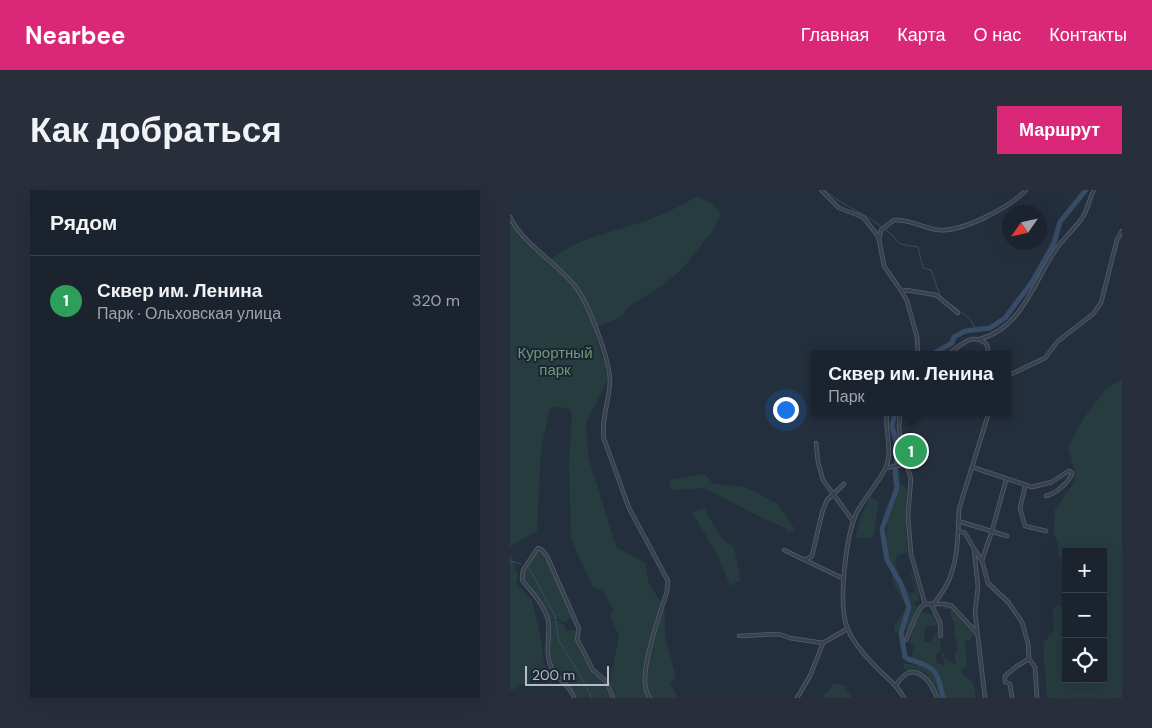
<!DOCTYPE html>
<html lang="ru">
<meta charset="utf-8">
<style>
:root{--surface:#1b232e;--page:#282f3a;--text:#f1f3f6;--muted:#a0a4aa;--line:#39404a;--accent:#db2777}
body{margin:0;font-family:"DM Sans",sans-serif;background:var(--page);color:var(--text)}
.controls{position:absolute;right:15px;bottom:15px;display:grid;overflow:hidden;border-radius:0px;box-shadow:0 5px 20px #0002}
.controls button{width:45px;height:45px;display:grid;place-items:center;padding:0;border:0;border-bottom:1px solid var(--line);background:var(--surface);color:var(--text);font:25px sans-serif}
.compass{position:absolute;left:492px;top:15px;width:45px;height:45px;border-radius:50%;background:var(--surface);box-shadow:0 5px 20px #0002;rotate:236deg}
.scale{position:absolute;left:15px;bottom:12px;width:84px;box-sizing:border-box;padding-left:5px;border:2px solid #b4bcc9;border-top:0;font-size:14px;line-height:18px;white-space:nowrap;color:#b4bcc9;-webkit-text-stroke:4px #1d2633;paint-order:stroke}
.you{position:absolute;left:275px;top:219px;width:18px;height:18px;margin:-12px;border:4px solid #fff;border-radius:50%;background:#1a73e8;box-shadow:0 0 0 8px #1a73e833}
.badge{display:grid;place-items:center;width:32px;height:32px;border-radius:50%;background:var(--accent);color:#fff;font-size:16px;font-weight:700}
.pin{position:absolute;translate:-50% -50%;border:2px solid #fff;box-shadow:0 1px 5px #0006}
.popup{position:absolute;left:301px;top:161px;width:200px;height:65px;box-sizing:border-box;display:grid;place-content:center;border-radius:0px;background:var(--surface);filter:drop-shadow(0 1px 4px #0005);font-size:16px;white-space:nowrap;color:var(--muted)}
.popup b{font-size:19px;color:var(--text)}
.popup::after{content:'';position:absolute;left:50%;top:100%;margin-left:-10px;border:10px solid transparent;border-top-color:var(--surface)}
.list{margin:0;padding:0;list-style:none}
h2{display:flex;justify-content:space-between;align-items:center;height:65px;margin:0;padding:0 20px;font-size:21px}
h2 small{font-size:16px;font-weight:400;color:var(--muted)}
.list li{display:grid;grid-template-columns:32px 1fr auto;gap:15px;align-items:center;box-sizing:border-box;height:90px;padding:0 20px;border-top:1px solid var(--line)}
.list b{display:block;font-size:19px;white-space:nowrap}
.list p{margin:0;font-size:16px;white-space:nowrap;color:var(--muted)}
.list em{font-size:16px;font-style:normal;color:var(--muted)}
.icon{flex:none;width:28px;height:28px;fill:none;stroke:currentColor;stroke-width:2;stroke-linecap:round;stroke-linejoin:round}
.map{position:relative;flex:none;width:612px;height:508px;overflow:hidden;border-radius:0px}
header{display:flex;align-items:center;gap:30px;box-sizing:border-box;height:70px;padding:0 25px;background:var(--accent);color:#fff}
header strong{font-size:24px}
nav{display:flex;gap:28px;margin-inline-start:auto;font-size:18px}
.intro{display:flex;align-items:center;justify-content:space-between;box-sizing:border-box;height:120px;padding:0 30px}
h1{margin:0;font-size:35px}
.button{padding:12px 22px;border-radius:0px;background:var(--accent);color:#fff;font-size:18px;font-weight:700}
main{display:flex;gap:30px;padding:0 30px}
aside{flex:1;background:var(--surface);border-radius:0px;box-shadow:0 5px 20px #0002}
.map>svg:first-child{display:block}
.green{fill:#263c3f}
.lines{fill:none;stroke-linecap:round;stroke-linejoin:round}
.stream{stroke:#394c67;stroke-width:1}
.river{stroke:#394c67;stroke-width:5}
.minor-casing{stroke:#565f6c;stroke-width:4.5}
.minor{stroke:#38414e;stroke-width:3}
.labels{text-anchor:middle;stroke-width:4;stroke-linejoin:round;paint-order:stroke}
.park-label{font-size:15px;fill:#6b9a76;stroke:#1d2633}
</style>
<header>
<strong>Nearbee</strong>
<nav><a>Главная</a><a>Карта</a><a>О нас</a><a>Контакты</a></nav>
</header>
<div class="intro"><h1>Как добраться</h1><a class="button">Маршрут</a></div>
<main>
<aside>
<h2>Рядом<small></small></h2>
<ul class="list">
<li><span class="badge" style="background:#2e9e5b">1</span><div><b>Сквер им. Ленина</b><p>Парк · Ольховская улица</p></div><em>320 m</em></li>
</ul>
</aside>
<div class="map">
<svg width="612" height="508" viewBox="0 0 612 508">
<rect width="100%" height="100%" fill="#242f3e"/>
<g class="green">
<path d="M187,7l15,6 9,11 -9,18 -30,37 -20,17 -33,20 -8,11 -27,11 7,27 4,10 2,16 -21,42 2,33 28,91 29,16 4,21 12,18 4,10v24l11,41 -6,7 9,14h-63l-6,-16 9,-46 -9,-20 3,-6 -9,-18 -11,-5 -22,-48 -2,-75 3,-52 -4,-4 -15,-1 -3,2 -9,39 -4,83 -26,15 -1,4v-330l9,13 30,29c23,-23 69,-31 99,-42 17,-6 33,-15 49,-23z"/>
<polygon points="612,189 612,508 537,508 533,453 544,441 543,418 550,414 556,429 556,489 593,489 593,362 556,362 556,376 549,367 548,354 544,342 545,319 565,291 565,283 558,256 574,228 596,199"/>
<path d="M387,280l3,1v13l6,3 1,3 -1,25 1,38 -9,2 -3,5 4,16 11,18 5,-4 -5,-17 2,-3 7,25v6l-8,2 8,4c-12,13 -2,24 -24,26l-1,-7 12,-18c-3,-13 -18,-25 -13,-39l-4,-10 -4,-16 3,-25 10,-28z"/>
<polygon points="195,284 203,294 235,297 266,313 285,339 278,344 276,338 252,328 194,298 161,300 159,290"/>
<polygon points="360,307 369,312 363,348 345,348 351,326"/>
<polygon points="194,318 210,346 224,358 231,390 220,396 208,366 182,322"/>
<polygon points="28,360 32,361 36,366 62,428 54,432 47,429 39,430 33,414 13,390 14,380"/>
<polygon points="0,363 8,386 6,393 22,410 31,449 34,474 47,491 16,493 0,501"/>
<path d="M440,417l26,27 -5,3v4h-6l2,25 -5,3 1,6c11,6 12,11 13,23h-36l-14,-25 -10,-3h-10l-4,-6h8l7,2 4,-3 -10,-4 3,-12 -4,-5 5,-21 6,-9 13,3 5,10 -11,1 -4,5 1,11h5l9,-13 2,17 -1,5 -4,4v7l7,3 1,-2 -2,-10h2l1,6 11,5 -2,-11h3v-10l-3,-10 1,-9 -5,-8 1,-7 -14,-1z"/>
<path d="M47,430l7,5 2,6 12,-1 -2,9 16,33 12,10 6,16h-35c-4,-13 -17,-20 -23,-33 -6,-12 -2,-30 -2,-44z"/>
<polygon points="324,494 334,495 342,508 312,508"/>
</g>
<g class="lines">
<g class="stream">
<polyline points="315,0 326,9 362,30 381,44 390,54 408,57 413,78 421,80 430,106 460,129 467,141"/>
<polyline points="0,371 11,374"/>
<polyline points="19,378 45,426 49,451 69,483 82,508"/>
</g>
<g class="river">
<polyline points="421,165 442,153 444,147 455,141 480,138 495,128 522,92 544,53 550,32 576,0"/>
<path d="M385,222l-3,14 6,23 -3,24 2,15 -15,41 5,31 14,24 8,23 -8,26 4,24 3,2c28,9 29,10 35,39"/>
</g>
<g class="minor-casing">
<g id="minor">
<polyline points="311,0 329,18 353,27 365,42 369,49 374,76 392,102 397,111 407,147 408,165"/>
<path d="M0,27c12,26 47,46 65,69 14,18 35,74 35,96 -1,20 -9,37 -6,57l25,69 39,73 -1,10c-6,22 -33,89 -17,107"/>
<path d="M369,49l2,-9 13,-10c16,-1 29,8 45,10 24,2 71,-23 87,-40"/>
<polyline points="392,102 396,100 426,105 448,123"/>
<path d="M470,149c42,-11 53,-56 75,-88 7,-12 19,-21 27,-33 6,-8 7,-19 12,-28"/>
<path d="M436,165c11,-5 23,-22 36,-14 7,3 6,7 5,14"/>
<polyline points="497,186 535,168 548,151 583,124 591,113 607,50 612,41"/>
<path d="M377,222c-3,19 7,39 -2,57 -8,16 -21,29 -29,45 -10,23 -18,89 -9,113 5,15 21,32 32,43 9,9 19,16 25,28"/>
<polyline points="390,222 389,237 392,263 401,288 398,326 401,364 415,414"/>
<polyline points="306,253 308,272 313,290 343,331"/>
<path d="M462,277l60,20 20,-5 15,-10 3,-1 2,2c-2,9 -17,21 -26,23"/>
<polyline points="376,278 396,274"/>
<polyline points="515,297 510,318 515,336 536,341"/>
<polyline points="448,331 497,346"/>
<polyline points="274,360 334,389"/>
<polyline points="465,360 472,371 478,393 499,413 512,432 518,453 519,469 525,477 527,508"/>
<polyline points="295,370 302,366 312,323 317,310 334,294"/>
<polyline points="472,370 482,341 496,290"/>
<path d="M424,413c19,-21 23,-45 24,-72"/>
<polyline points="421,414 430,432 431,446"/>
<polyline points="229,446 269,444 280,448 313,453"/>
<polyline points="396,450 405,428 411,417 415,414 434,414 442,416 467,443"/>
<path d="M386,495c3,-4 7,-10 12,-12 15,-5 25,14 29,25"/>
<path d="M64,508c-4,-13 -17,-19 -23,-31 -7,-15 0,-32 -3,-47 -4,-16 -16,-27 -26,-40l1,-10 15,-22 4,2 5,6 32,73 -2,10 16,31 14,12 6,16"/>
<polyline points="287,508 300,486 313,453 337,439"/>
<polyline points="475,508 465,422 468,397 464,359 455,343 448,341 449,319 479,222"/>
<polyline points="502,508 500,494 495,492 495,486 507,476 519,469"/>
</g>
</g>
<use href="#minor" class="minor"/>
</g>
<g class="labels">
<g class="park-label">
<text x="45" y="168">Курортный<tspan x="45" dy="17">парк</tspan></text>
</g>
</g>
</svg>
<div class="controls">
<button>+</button>
<button>−</button>
<button><svg class="icon" aria-label="locate" viewBox="0 0 24 24"><circle cx="12" cy="12" r="6"/><path d="M12 2v4M12 18v4M2 12h4M18 12h4"/></svg></button>
</div>
<svg class="compass" viewBox="-18 -18 36 36"><path d="M0-13l5 13h-10z" fill="#e53935"/><path d="M0 13l5-13h-10z" fill="#a0a4aa"/></svg>
<div class="scale">200 m</div>
<div class="you"></div>
<div class="pin badge" style="left:401px;top:261px;background:#2e9e5b">1</div>
<div class="popup"><b>Сквер им. Ленина</b>Парк</div>
</div>
</main>
